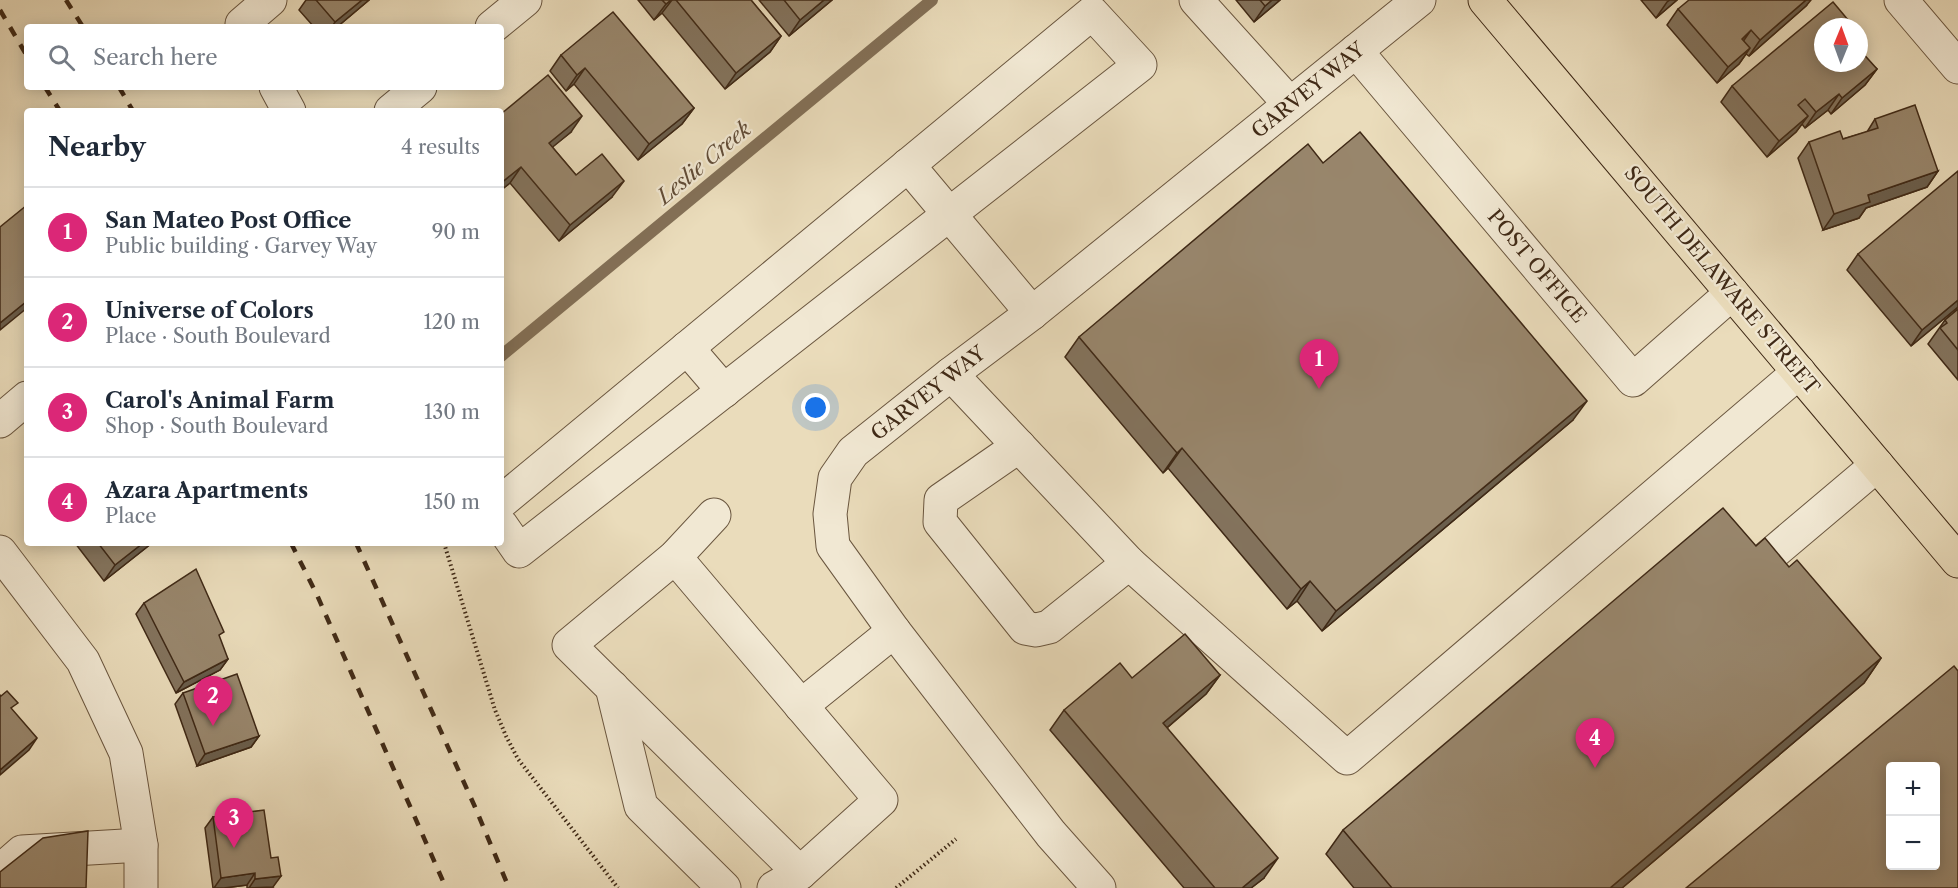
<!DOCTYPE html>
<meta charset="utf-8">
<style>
:root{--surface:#fff;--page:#f6f6f7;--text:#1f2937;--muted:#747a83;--line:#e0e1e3;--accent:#db2777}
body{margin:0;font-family:"Libre Caslon Text",serif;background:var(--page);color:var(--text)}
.controls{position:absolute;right:18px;bottom:18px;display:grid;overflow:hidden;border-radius:6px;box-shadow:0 3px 15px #0003}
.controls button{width:54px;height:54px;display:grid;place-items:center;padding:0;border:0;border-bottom:2px solid var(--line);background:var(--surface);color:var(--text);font:30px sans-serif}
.compass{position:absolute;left:1814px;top:18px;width:54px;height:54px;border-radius:50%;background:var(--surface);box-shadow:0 3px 15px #0003;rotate:1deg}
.you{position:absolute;left:816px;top:408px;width:21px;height:21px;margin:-15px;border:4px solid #fff;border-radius:50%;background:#1a73e8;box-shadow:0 0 0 9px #1a73e833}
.badge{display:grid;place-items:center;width:39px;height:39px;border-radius:50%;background:var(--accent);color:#fff;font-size:20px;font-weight:700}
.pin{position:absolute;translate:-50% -50px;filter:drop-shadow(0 2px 3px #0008)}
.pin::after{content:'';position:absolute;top:32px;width:21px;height:18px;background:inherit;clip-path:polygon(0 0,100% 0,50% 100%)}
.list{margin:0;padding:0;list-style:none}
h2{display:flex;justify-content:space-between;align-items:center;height:78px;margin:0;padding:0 24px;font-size:26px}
h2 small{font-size:20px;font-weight:400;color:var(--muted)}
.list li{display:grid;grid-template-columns:39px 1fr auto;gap:18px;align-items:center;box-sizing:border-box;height:90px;padding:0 24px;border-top:2px solid var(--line)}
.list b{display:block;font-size:22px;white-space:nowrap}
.list p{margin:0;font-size:20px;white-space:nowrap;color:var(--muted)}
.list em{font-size:20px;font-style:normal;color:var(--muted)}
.icon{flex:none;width:33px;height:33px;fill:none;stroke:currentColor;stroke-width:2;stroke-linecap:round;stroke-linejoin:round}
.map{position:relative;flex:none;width:1958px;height:888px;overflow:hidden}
.search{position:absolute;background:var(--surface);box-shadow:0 3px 15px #0003;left:24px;top:24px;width:480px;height:66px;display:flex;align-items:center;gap:15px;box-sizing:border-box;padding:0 21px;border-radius:6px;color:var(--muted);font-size:22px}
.panel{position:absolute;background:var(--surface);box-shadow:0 3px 15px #0003;left:24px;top:108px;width:480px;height:438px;border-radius:6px}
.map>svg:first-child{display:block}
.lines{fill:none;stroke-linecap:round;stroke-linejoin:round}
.stream{stroke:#837057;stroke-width:12}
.minor-casing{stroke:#6a563f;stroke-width:35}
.major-casing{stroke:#3f2916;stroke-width:35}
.path{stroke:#3f2916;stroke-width:4;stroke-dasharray:1.5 3;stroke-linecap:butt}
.minor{stroke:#f1e8d3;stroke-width:33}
.major{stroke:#eadcbb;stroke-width:33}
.rail{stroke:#3f2916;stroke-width:4.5;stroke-dasharray:10 10;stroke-linecap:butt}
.wall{fill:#83735d;stroke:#3f2916;stroke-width:1.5}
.shaded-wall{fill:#6a5e4c;stroke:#3f2916;stroke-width:1.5}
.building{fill:#98866c;stroke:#3f2916;stroke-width:1.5;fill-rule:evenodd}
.labels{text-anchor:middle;stroke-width:4.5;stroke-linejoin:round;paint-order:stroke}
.street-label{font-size:20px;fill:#3f2916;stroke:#f1e8d3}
.water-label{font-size:21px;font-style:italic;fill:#614c37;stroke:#f1e8d3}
</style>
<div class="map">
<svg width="1958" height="888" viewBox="0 0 1958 888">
<rect width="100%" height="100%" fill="#eadcbb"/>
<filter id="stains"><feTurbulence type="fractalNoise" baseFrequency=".00333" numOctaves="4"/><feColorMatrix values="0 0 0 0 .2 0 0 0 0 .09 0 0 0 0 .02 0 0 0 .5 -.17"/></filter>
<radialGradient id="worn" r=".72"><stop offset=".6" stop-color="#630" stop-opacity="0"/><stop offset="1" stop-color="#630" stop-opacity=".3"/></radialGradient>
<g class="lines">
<polyline class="stream" points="501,356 932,0"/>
<g class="minor-casing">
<g id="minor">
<polyline points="1196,0 1290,104"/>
<polyline points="1901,0 1958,67"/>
<polyline points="242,24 270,0"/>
<polyline points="492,27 525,0"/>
<polyline points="1356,51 1633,380 1732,293"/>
<polyline points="276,87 289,111"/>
<polyline points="391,111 420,87"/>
<polyline points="908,165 1032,313"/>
<polyline points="687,348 724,391"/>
<polyline points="951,374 1129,563 1347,758 1799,372"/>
<polyline points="0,421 27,398"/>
<polyline points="1019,446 941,500 940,522 1025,628 1036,630 1049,627 1129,563"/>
<polyline points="501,502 1092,13 1140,65 519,551 501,525"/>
<polyline points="714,515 675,557 569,645 800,873"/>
<polyline points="0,552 83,661 126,753 141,845 141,888"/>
<polyline points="675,557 881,800 800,873 774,888"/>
<polyline points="1754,569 1877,465"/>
<polyline points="612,687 641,806 724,888"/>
<polyline points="801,706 894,631"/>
<polyline points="0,871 22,852 141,845"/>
<polyline points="1099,888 1051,834 894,631 833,546 830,514 835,478 853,452 951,374 1032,313 1419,0"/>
</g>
</g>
<g class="major-casing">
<polyline id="major" points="1485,0 1958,561"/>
</g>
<g class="path">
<polyline points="444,543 495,710 506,736 518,759 618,888"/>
<polyline points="896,888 956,839"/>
</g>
<use href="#minor" class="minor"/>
<use href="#major" class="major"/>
<g class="rail">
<polyline points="66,0 83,27"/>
<polyline points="0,10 27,56"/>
<polyline points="45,87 60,111"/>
<polyline points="119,87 133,111"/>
<polyline points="291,543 317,595 446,888"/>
<polyline points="356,543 475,807 509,888"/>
</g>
</g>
<g class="wall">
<polygon points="306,0 369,0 337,27 314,27 299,10"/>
<polygon points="638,0 751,0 781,36 770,52 725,89 662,13 654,20"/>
<polygon points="759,0 832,0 789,36"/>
<polygon points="1236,0 1280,0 1254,22"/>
<polygon points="1641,0 1677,0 1656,18"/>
<polygon points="1806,6 1749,56 1746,54 1739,64 1717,83 1667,25 1678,9"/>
<polygon points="1823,27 1877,69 1865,85 1831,114 1828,110 1805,128 1802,124 1796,132 1767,157 1721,102 1732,86"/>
<polygon points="561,55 694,108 682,124 638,160 574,84 566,91 550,71"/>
<polygon points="501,114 571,132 552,147 576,175 612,197 559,241 510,183 501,190"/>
<polygon points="1875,119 1938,171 1927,187 1866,208 1859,218 1823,230 1798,158 1809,142 1843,139 1867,132"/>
<polygon points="1323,163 1573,420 1322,631 1297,601 1287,609 1168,468 1163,473 1065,357 1079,337"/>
<polygon points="1858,254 1958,307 1911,346 1847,270"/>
<polygon points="1958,309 1958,380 1928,344 1945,320"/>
<polygon points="75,543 152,543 104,581"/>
<polygon points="1756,546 1789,567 1881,658 1864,683 1622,888 1354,888 1326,854 1343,830"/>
<polygon points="144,603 228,659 220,670 176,693 136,614"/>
<polygon points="1220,675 1206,694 1167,728 1264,878 1251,888 1184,888 1050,730 1064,710 1132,678"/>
<polygon points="183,693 259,736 251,747 197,766 175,704"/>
<polygon points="213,817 273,887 247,888 247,885 224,888 213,888 205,828"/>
</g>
<g class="shaded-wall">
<polygon points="362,0 369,0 337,27 332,27 335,22"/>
<polygon points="671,0 672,0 662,13 654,20 666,4"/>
<polygon points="824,0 832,0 789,36 800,20"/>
<polygon points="1272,0 1280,0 1254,22 1265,6"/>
<polygon points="1670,0 1677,0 1656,18 1667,2"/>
<polygon points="1806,0 1811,0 1806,6 1749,56 1760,40"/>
<polygon points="1751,30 1740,46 1742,39"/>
<polygon points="781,36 770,52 725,89 736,73"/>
<polygon points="1750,48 1739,64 1717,83 1728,67"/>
<polygon points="585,68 574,84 566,91 577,75"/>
<polygon points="1877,69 1865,85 1831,114 1842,98"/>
<polygon points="1839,94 1828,110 1805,128 1816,112"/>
<polygon points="694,108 682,124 638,160 649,144"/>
<polygon points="582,116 571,132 538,159 549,143"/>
<polygon points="1808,116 1796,132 1767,157 1779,141"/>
<polygon points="521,167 510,183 501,190 501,183"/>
<polygon points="1938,171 1927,187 1866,208 1859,218 1823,230 1834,214 1868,195"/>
<polygon points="624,181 612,197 559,241 570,225"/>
<polygon points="1958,300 1958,307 1911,346 1922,330"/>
<polygon points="27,301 27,308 0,330 0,323"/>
<polygon points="1587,401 1573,420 1322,631 1336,611"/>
<polygon points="1182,448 1168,468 1163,473 1177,453"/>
<polygon points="143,543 152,543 104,581 115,565"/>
<polygon points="1310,581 1297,601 1287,609 1301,589"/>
<polygon points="1881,658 1864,683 1622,888 1610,888"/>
<polygon points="228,659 220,670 176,693 184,682"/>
<polygon points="1220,675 1206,694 1149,743 1163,723"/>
<polygon points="259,736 251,747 197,766 205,754"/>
<polygon points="37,738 29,750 0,775 0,770"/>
<polygon points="1278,858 1264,878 1251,888 1242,888"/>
<polygon points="255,873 247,885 224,888 214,888 221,878"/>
<polygon points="281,876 273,887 249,888 255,879"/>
</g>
<g class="building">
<polygon points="316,0 362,0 335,22"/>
<polygon points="662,0 671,0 666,4"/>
<polygon points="676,0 751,0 781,36 736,73"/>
<polygon points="784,0 824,0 800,20"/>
<polygon points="1260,0 1272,0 1265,6"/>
<polygon points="1689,0 1806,0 1760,40 1751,30 1742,39 1750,48 1728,67 1678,9"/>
<polygon points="1833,2 1854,27 1823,27 1823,63 1859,63 1859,49 1877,69 1842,98 1839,94 1816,112 1805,99 1798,105 1808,116 1779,141 1732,86"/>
<polygon points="613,12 694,108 649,144 585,68 577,75 561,55"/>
<polygon points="548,75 582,116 549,143 576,175 602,154 624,181 570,225 521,167 501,183 501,114"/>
<polygon points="1915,105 1938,171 1868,195 1870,202 1834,214 1809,142 1840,131 1843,139 1878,128 1875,119"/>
<polygon points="1360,132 1587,401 1336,611 1310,581 1301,589 1182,448 1177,453 1079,337 1308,144 1323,163"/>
<polygon points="1958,171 1958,300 1922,330 1858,254"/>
<polygon points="27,205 27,301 0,323 0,227"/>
<polygon points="1958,309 1958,350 1940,328 1947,323 1945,320"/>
<polygon points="1723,508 1756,546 1765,538 1789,567 1797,560 1881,658 1610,888 1392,888 1343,830"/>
<polygon points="98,543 143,543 115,565"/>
<polygon points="196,569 224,632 219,635 228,659 184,682 144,603"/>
<polygon points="1185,634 1220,675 1163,723 1278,858 1242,888 1215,888 1064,710 1120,663 1132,678"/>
<path d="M1954,666l4,5v217h-272zM1890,766h45v100h-45z"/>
<polygon points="237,674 259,736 205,754 183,693"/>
<polygon points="7,691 18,703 11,708 37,738 0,770 0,695 1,696"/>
<polygon points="264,810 271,858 278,857 281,876 255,879 255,873 221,878 213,817"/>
<polygon points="88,831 86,888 0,888 0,872 43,838"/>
</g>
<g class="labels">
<g class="street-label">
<text transform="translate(1308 90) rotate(-39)" y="7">GARVEY WAY</text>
<text transform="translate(1537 266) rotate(50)" y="7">POST OFFICE</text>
<text transform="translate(1722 280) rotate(50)" y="7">SOUTH DELAWARE STREET</text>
<text transform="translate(928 393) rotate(-38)" y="7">GARVEY WAY</text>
</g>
<g class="water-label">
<text transform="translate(704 163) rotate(-40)" y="7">Leslie Creek</text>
</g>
</g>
<rect width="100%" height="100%" filter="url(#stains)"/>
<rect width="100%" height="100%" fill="url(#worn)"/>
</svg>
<div class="controls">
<button>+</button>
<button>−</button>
</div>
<svg class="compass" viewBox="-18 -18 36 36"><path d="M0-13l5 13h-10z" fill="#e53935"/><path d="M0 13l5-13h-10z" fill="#747a83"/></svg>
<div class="you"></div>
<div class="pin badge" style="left:1319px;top:389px">1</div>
<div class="pin badge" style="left:213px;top:726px">2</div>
<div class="pin badge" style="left:234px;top:848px">3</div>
<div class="pin badge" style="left:1595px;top:768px">4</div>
<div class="search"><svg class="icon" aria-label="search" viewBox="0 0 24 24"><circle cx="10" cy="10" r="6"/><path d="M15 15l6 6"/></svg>Search here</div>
<section class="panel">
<h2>Nearby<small>4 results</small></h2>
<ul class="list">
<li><span class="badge">1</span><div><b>San Mateo Post Office</b><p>Public building · Garvey Way</p></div><em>90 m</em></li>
<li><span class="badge">2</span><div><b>Universe of Colors</b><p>Place · South Boulevard</p></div><em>120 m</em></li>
<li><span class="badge">3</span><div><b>Carol's Animal Farm</b><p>Shop · South Boulevard</p></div><em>130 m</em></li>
<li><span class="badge">4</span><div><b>Azara Apartments</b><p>Place</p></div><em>150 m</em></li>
</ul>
</section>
</div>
